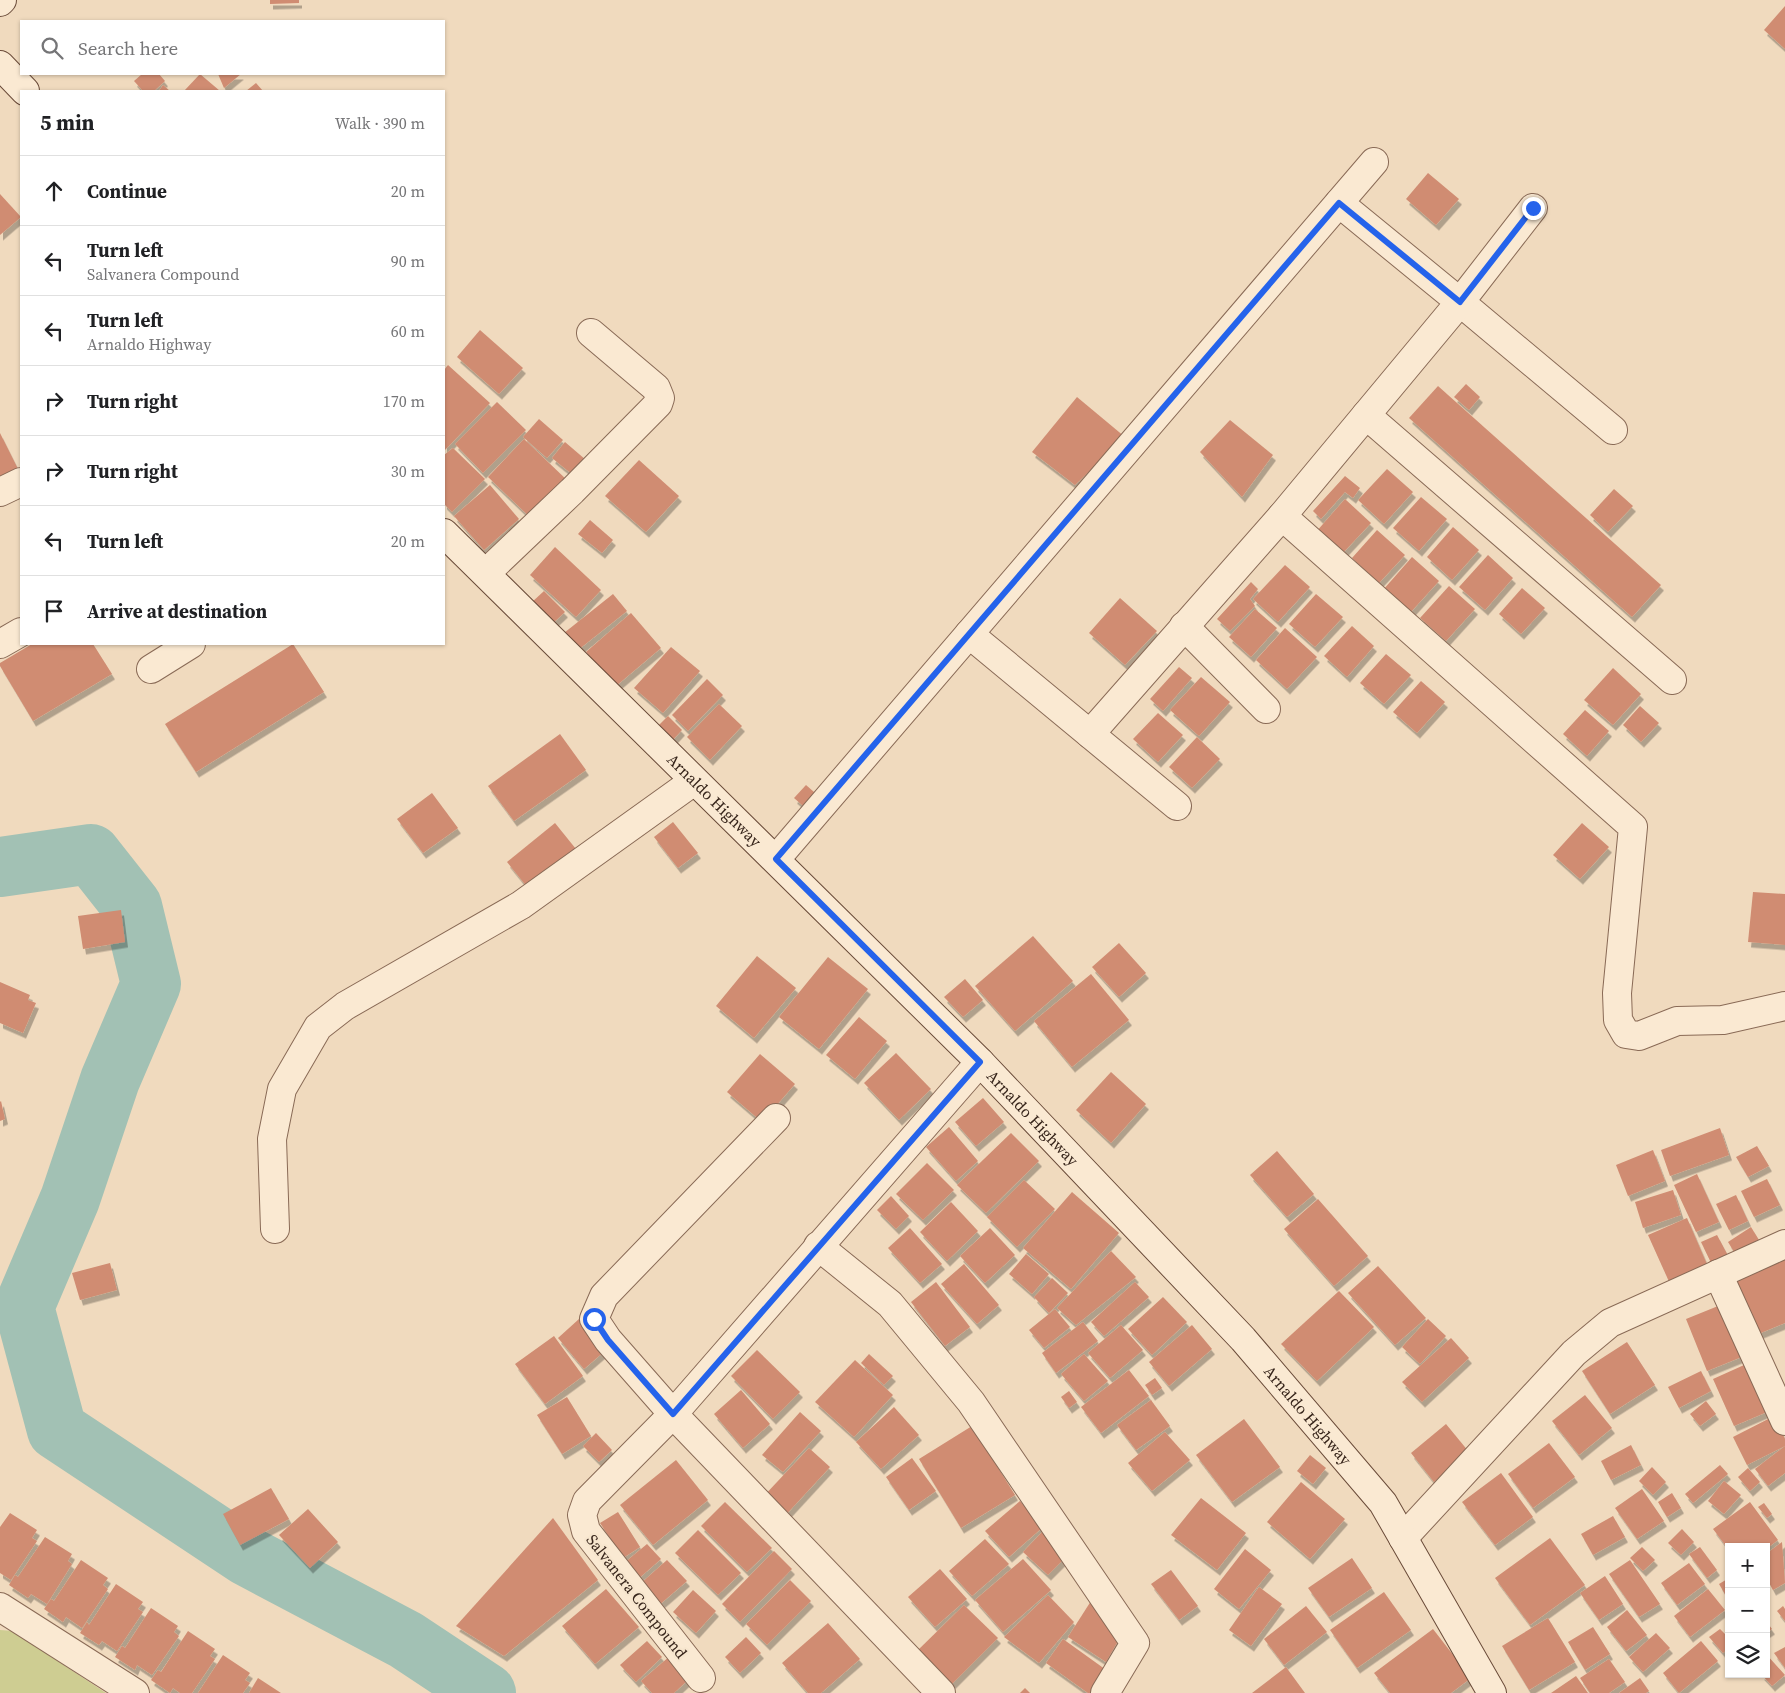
<!DOCTYPE html>
<meta charset="utf-8">
<style>
:root{--surface:#fff;--page:#f6f6f6;--text:#202124;--muted:#757577;--line:#e0e0e0}
body{margin:0;font-family:"Source Serif 4",serif;background:var(--page);color:var(--text)}
.controls{position:absolute;right:15px;bottom:15px;display:grid;overflow:hidden;border-radius:0px;box-shadow:0 1px 4px #0004}
.controls button{width:45px;height:45px;display:grid;place-items:center;padding:0;border:0;border-bottom:1px solid var(--line);background:var(--surface);color:var(--text);font:25px sans-serif}
.stop{position:absolute;width:15px;height:15px;margin:-11px;border:4px solid #2563eb;border-radius:50%;background:#fff}
.stop.end{background:#2563eb;border-color:#fff;box-shadow:0 1px 5px #0008}
.list{margin:0;padding:0;list-style:none}
h2{display:flex;justify-content:space-between;align-items:center;height:65px;margin:0;padding:0 20px;font-size:21px}
h2 small{font-size:16px;font-weight:400;color:var(--muted)}
.list li{display:grid;grid-template-columns:32px 1fr auto;gap:15px;align-items:center;box-sizing:border-box;height:70px;padding:0 20px;border-top:1px solid var(--line)}
.list b{display:block;font-size:19px;white-space:nowrap}
.list p{margin:0;font-size:16px;white-space:nowrap;color:var(--muted)}
.list em{font-size:16px;font-style:normal;color:var(--muted)}
.icon{flex:none;width:28px;height:28px;fill:none;stroke:currentColor;stroke-width:2;stroke-linecap:round;stroke-linejoin:round}
.map{position:relative;flex:none;width:1785px;height:1693px;overflow:hidden}
.search{position:absolute;background:var(--surface);box-shadow:0 1px 4px #0004;left:20px;top:20px;width:425px;height:55px;display:flex;align-items:center;gap:12px;box-sizing:border-box;padding:0 18px;border-radius:0px;color:var(--muted);font-size:19px}
.panel{position:absolute;background:var(--surface);box-shadow:0 1px 4px #0004;left:20px;top:90px;width:425px;height:555px;border-radius:0px}
.map>svg:first-child{display:block}
.green{fill:#cecd92}
.lines{fill:none;stroke-linecap:round;stroke-linejoin:round}
.river{stroke:#a2c1b4;stroke-width:60}
.building{fill:#d08c72;filter:url(#shadow)}
.minor-casing{stroke:#896a56;stroke-width:30}
.secondary-casing{stroke:#6a4b39;stroke-width:30}
.minor{stroke:#fae9d2;stroke-width:28}
.secondary{stroke:#fae9d2;stroke-width:28}
.route{stroke:#2563eb;stroke-width:6}
.labels{text-anchor:middle;stroke-width:4.5;stroke-linejoin:round;paint-order:stroke}
.street-label{font-size:16px;fill:#37251b;stroke:#f7e6ce}
</style>
<div class="map">
<svg width="1785" height="1693" viewBox="0 0 1785 1693">
<defs>
<filter id="shadow"><feDropShadow dx="3" dy="5.5" stdDeviation="0" flood-color="#0004"/></filter>
</defs>
<rect width="100%" height="100%" fill="#f0dabe"/>
<polygon class="green" points="0,1630 12,1631 106,1693 0,1693"/>
<g class="lines">
<polyline class="river" points="0,867 91,854 132,906 151,984 110,1080 70,1199 24,1307 57,1430 247,1556 406,1640 486,1693"/>
</g>
<g class="building">
<polygon points="270,0 299,0 299,3 270,4"/>
<polygon points="1785,6 1785,49 1764,30"/>
<polygon points="142,74 159,74 165,81 154,91 143,91 134,81"/>
<polygon points="200,74 220,91 184,91"/>
<polygon points="218,74 241,74 224,88"/>
<polygon points="256,83 263,91 246,91"/>
<polygon points="163,85 170,91 159,91"/>
<polygon points="1428,173 1459,199 1436,225 1406,199"/>
<polygon points="0,194 21,217 0,235"/>
<polygon points="480,330 523,368 499,394 457,357"/>
<polygon points="448,365 490,403 444,451 444,370"/>
<polygon points="1466,384 1480,397 1469,410 1454,397"/>
<polygon points="1438,386 1661,585 1632,617 1409,418"/>
<polygon points="1077,397 1125,437 1075,485 1032,452"/>
<polygon points="497,402 526,430 483,473 455,444"/>
<polygon points="539,419 563,440 547,458 523,437"/>
<polygon points="1230,420 1273,455 1242,497 1200,452"/>
<polygon points="0,433 21,475 0,486"/>
<polygon points="524,439 569,482 533,520 488,477"/>
<polygon points="565,442 586,460 573,475 552,458"/>
<polygon points="453,448 485,479 452,512 444,504 444,455"/>
<polygon points="639,460 679,496 646,532 605,496"/>
<polygon points="1387,469 1413,492 1384,524 1358,500"/>
<polygon points="1345,476 1360,488 1353,498 1345,492 1321,519 1313,511"/>
<polygon points="490,485 519,519 484,550 454,516"/>
<polygon points="1614,489 1633,506 1608,532 1590,515"/>
<polygon points="1421,497 1447,519 1419,551 1393,528"/>
<polygon points="1345,499 1371,523 1341,555 1316,532"/>
<polygon points="590,520 613,540 602,553 578,534"/>
<polygon points="1453,527 1479,550 1452,580 1427,557"/>
<polygon points="1377,530 1405,555 1379,583 1352,558"/>
<polygon points="555,547 601,590 576,617 530,575"/>
<polygon points="1488,555 1513,578 1485,610 1459,587"/>
<polygon points="1412,557 1439,581 1409,614 1383,590"/>
<polygon points="1285,565 1310,587 1278,622 1253,599"/>
<polygon points="1251,582 1258,589 1250,599 1255,606 1230,631 1217,619"/>
<polygon points="1449,586 1475,609 1446,641 1420,618"/>
<polygon points="1522,588 1545,608 1521,634 1499,614"/>
<polygon points="544,591 565,612 552,624 531,603"/>
<polygon points="613,594 627,611 578,650 564,633"/>
<polygon points="1316,594 1343,617 1315,647 1289,624"/>
<polygon points="1120,598 1157,631 1125,665 1089,633"/>
<polygon points="1255,609 1277,628 1251,657 1229,637"/>
<polygon points="631,613 661,648 616,686 586,652"/>
<polygon points="1352,626 1374,646 1347,677 1324,656"/>
<polygon points="1285,628 1317,657 1287,689 1256,660"/>
<polygon points="32,644 93,644 112,674 33,721 0,666 0,663"/>
<polygon points="293,644 324,692 196,772 165,724"/>
<polygon points="671,647 700,671 663,713 634,688"/>
<polygon points="1386,654 1411,675 1384,704 1360,683"/>
<polygon points="1179,667 1192,678 1163,711 1150,699"/>
<polygon points="1613,668 1641,694 1613,725 1584,700"/>
<polygon points="1201,677 1230,702 1199,736 1170,710"/>
<polygon points="707,679 723,695 688,731 672,715"/>
<polygon points="1421,681 1445,702 1417,733 1393,712"/>
<polygon points="719,704 742,726 710,760 687,737"/>
<polygon points="1640,706 1659,723 1641,742 1623,725"/>
<polygon points="1585,710 1609,731 1587,756 1563,734"/>
<polygon points="1158,713 1183,735 1158,762 1133,739"/>
<polygon points="668,716 682,730 669,744 654,730"/>
<polygon points="560,734 586,770 514,821 488,786"/>
<polygon points="1197,737 1220,759 1192,788 1169,767"/>
<polygon points="806,785 822,799 810,812 794,798"/>
<polygon points="432,793 458,828 423,853 397,819"/>
<polygon points="673,822 698,853 678,868 654,837"/>
<polygon points="555,823 580,854 532,893 507,862"/>
<polygon points="1582,823 1609,847 1580,879 1553,855"/>
<polygon points="1753,892 1785,894 1785,945 1748,942"/>
<polygon points="121,910 125,942 83,949 78,916"/>
<polygon points="1033,936 1073,981 1015,1031 975,986"/>
<polygon points="1119,943 1146,973 1119,997 1092,967"/>
<polygon points="757,956 796,988 754,1038 716,1006"/>
<polygon points="828,957 868,989 819,1049 779,1017"/>
<polygon points="1091,974 1129,1020 1072,1067 1034,1021"/>
<polygon points="965,979 983,1000 963,1017 944,997"/>
<polygon points="0,982 30,995 28,1000 36,1003 23,1033 0,1023"/>
<polygon points="859,1017 887,1041 855,1079 826,1055"/>
<polygon points="896,1053 931,1089 899,1120 864,1083"/>
<polygon points="760,1054 795,1084 762,1122 727,1092"/>
<polygon points="1111,1072 1146,1104 1111,1143 1076,1110"/>
<polygon points="983,1098 1004,1122 976,1146 955,1122"/>
<polygon points="1,1101 5,1119 0,1121 0,1102"/>
<polygon points="949,1127 978,1161 956,1181 926,1147"/>
<polygon points="1720,1128 1729,1155 1670,1176 1661,1150"/>
<polygon points="1011,1133 1039,1161 986,1213 957,1185"/>
<polygon points="1757,1146 1769,1166 1748,1177 1736,1157"/>
<polygon points="1653,1150 1665,1181 1628,1196 1616,1165"/>
<polygon points="1277,1151 1314,1194 1287,1217 1250,1175"/>
<polygon points="927,1163 954,1190 923,1220 896,1194"/>
<polygon points="1697,1174 1719,1222 1696,1232 1674,1185"/>
<polygon points="1767,1179 1780,1205 1754,1217 1741,1191"/>
<polygon points="1024,1180 1055,1209 1017,1247 987,1217"/>
<polygon points="1673,1190 1681,1215 1643,1228 1635,1202"/>
<polygon points="1072,1192 1119,1233 1071,1289 1023,1248"/>
<polygon points="1736,1195 1748,1221 1729,1230 1716,1204"/>
<polygon points="891,1196 909,1216 896,1229 877,1210"/>
<polygon points="1318,1199 1368,1256 1334,1286 1284,1229"/>
<polygon points="951,1202 978,1231 947,1261 920,1232"/>
<polygon points="1687,1218 1709,1269 1671,1286 1648,1235"/>
<polygon points="1751,1227 1759,1240 1736,1255 1728,1242"/>
<polygon points="910,1228 942,1264 920,1283 888,1248"/>
<polygon points="990,1228 1015,1255 985,1283 960,1256"/>
<polygon points="1717,1235 1733,1265 1716,1273 1701,1242"/>
<polygon points="1111,1251 1136,1277 1076,1325 1057,1308"/>
<polygon points="1026,1254 1049,1274 1032,1294 1009,1274"/>
<polygon points="1785,1256 1785,1323 1751,1337 1727,1278"/>
<polygon points="110,1263 117,1290 80,1300 72,1273"/>
<polygon points="964,1264 999,1305 977,1324 941,1284"/>
<polygon points="1378,1266 1426,1318 1395,1345 1348,1293"/>
<polygon points="1052,1278 1068,1293 1049,1313 1034,1297"/>
<polygon points="936,1282 970,1327 945,1346 911,1302"/>
<polygon points="1135,1282 1149,1297 1104,1336 1091,1322"/>
<polygon points="1339,1291 1374,1327 1317,1381 1281,1344"/>
<polygon points="1163,1297 1187,1322 1152,1355 1128,1329"/>
<polygon points="1728,1302 1749,1354 1707,1371 1686,1319"/>
<polygon points="1055,1309 1070,1327 1044,1348 1029,1330"/>
<polygon points="579,1319 606,1350 584,1369 558,1338"/>
<polygon points="1428,1319 1446,1336 1420,1364 1402,1347"/>
<polygon points="1083,1322 1098,1341 1056,1373 1042,1353"/>
<polygon points="1121,1325 1143,1350 1110,1378 1088,1353"/>
<polygon points="1192,1325 1212,1349 1169,1386 1149,1362"/>
<polygon points="554,1336 583,1376 545,1404 515,1364"/>
<polygon points="1451,1338 1469,1358 1422,1402 1402,1382"/>
<polygon points="1627,1342 1655,1385 1610,1414 1582,1371"/>
<polygon points="757,1350 800,1392 773,1419 731,1376"/>
<polygon points="869,1354 893,1376 884,1385 861,1363"/>
<polygon points="1084,1354 1108,1381 1084,1401 1061,1374"/>
<polygon points="855,1360 893,1395 854,1437 815,1402"/>
<polygon points="1753,1361 1774,1409 1734,1426 1713,1379"/>
<polygon points="1129,1370 1149,1396 1101,1433 1081,1407"/>
<polygon points="1701,1371 1711,1391 1679,1408 1668,1387"/>
<polygon points="1155,1378 1162,1388 1152,1395 1145,1385"/>
<polygon points="741,1390 770,1424 743,1448 714,1414"/>
<polygon points="1069,1391 1077,1402 1069,1408 1061,1397"/>
<polygon points="1585,1395 1612,1428 1579,1455 1552,1421"/>
<polygon points="567,1397 591,1436 562,1454 537,1415"/>
<polygon points="1151,1400 1170,1426 1136,1450 1117,1425"/>
<polygon points="1706,1401 1716,1414 1700,1426 1690,1414"/>
<polygon points="894,1407 919,1435 881,1469 856,1442"/>
<polygon points="800,1412 821,1431 783,1472 762,1455"/>
<polygon points="1774,1416 1785,1439 1785,1446 1747,1465 1733,1437"/>
<polygon points="1244,1419 1280,1467 1232,1502 1196,1455"/>
<polygon points="1446,1424 1469,1452 1434,1482 1411,1453"/>
<polygon points="972,1426 1015,1495 961,1528 919,1459"/>
<polygon points="1165,1432 1190,1460 1152,1491 1128,1463"/>
<polygon points="596,1433 612,1450 599,1462 583,1446"/>
<polygon points="1549,1443 1575,1477 1533,1508 1508,1474"/>
<polygon points="1631,1445 1641,1465 1611,1480 1601,1461"/>
<polygon points="1785,1446 1785,1473 1768,1486 1755,1469"/>
<polygon points="809,1448 830,1467 782,1519 761,1499"/>
<polygon points="1310,1455 1326,1468 1313,1484 1297,1471"/>
<polygon points="912,1458 936,1491 909,1510 886,1477"/>
<polygon points="676,1460 708,1500 653,1545 620,1505"/>
<polygon points="1720,1465 1728,1474 1693,1503 1685,1494"/>
<polygon points="1652,1467 1666,1482 1653,1495 1639,1481"/>
<polygon points="1748,1468 1760,1482 1750,1491 1738,1477"/>
<polygon points="1501,1473 1533,1517 1495,1545 1462,1502"/>
<polygon points="1724,1481 1741,1495 1724,1514 1708,1501"/>
<polygon points="1301,1482 1345,1519 1310,1559 1267,1522"/>
<polygon points="271,1488 289,1519 240,1545 223,1514"/>
<polygon points="1642,1489 1664,1521 1637,1539 1615,1508"/>
<polygon points="1672,1493 1681,1508 1667,1517 1658,1502"/>
<polygon points="1201,1498 1246,1533 1217,1570 1171,1535"/>
<polygon points="1020,1501 1043,1527 1009,1557 985,1531"/>
<polygon points="725,1502 772,1548 747,1572 701,1526"/>
<polygon points="1750,1502 1778,1540 1766,1549 1766,1547 1729,1547 1729,1550 1713,1529"/>
<polygon points="1764,1503 1772,1514 1767,1518 1758,1507"/>
<polygon points="308,1509 338,1542 310,1568 279,1535"/>
<polygon points="618,1512 640,1547 623,1558 600,1523"/>
<polygon points="10,1513 37,1530 32,1538 37,1541 11,1580 0,1573 0,1527"/>
<polygon points="1613,1516 1625,1537 1593,1555 1581,1534"/>
<polygon points="553,1518 598,1580 504,1656 456,1626"/>
<polygon points="1682,1529 1694,1542 1681,1555 1668,1543"/>
<polygon points="698,1530 741,1573 718,1595 675,1553"/>
<polygon points="1044,1530 1069,1554 1048,1575 1023,1552"/>
<polygon points="45,1537 72,1554 68,1561 72,1564 47,1604 31,1594 28,1598 9,1585 15,1575 18,1577"/>
<polygon points="1550,1538 1585,1585 1530,1625 1495,1578"/>
<polygon points="985,1539 1009,1564 972,1596 949,1571"/>
<polygon points="1782,1542 1785,1583 1773,1590 1766,1577 1766,1554"/>
<polygon points="647,1544 661,1559 637,1580 623,1564"/>
<polygon points="1642,1547 1655,1560 1643,1571 1630,1558"/>
<polygon points="1700,1547 1717,1570 1707,1578 1689,1554"/>
<polygon points="1245,1549 1271,1570 1239,1609 1214,1589"/>
<polygon points="774,1551 792,1569 740,1622 722,1604"/>
<polygon points="1352,1558 1372,1588 1329,1617 1308,1588"/>
<polygon points="1023,1559 1051,1590 1003,1632 975,1600"/>
<polygon points="81,1560 108,1578 103,1585 108,1589 82,1628 66,1617 63,1622 44,1609 51,1599 54,1601"/>
<polygon points="667,1560 687,1581 658,1606 639,1585"/>
<polygon points="1630,1560 1660,1604 1639,1617 1609,1574"/>
<polygon points="1689,1563 1705,1584 1677,1605 1661,1583"/>
<polygon points="940,1569 967,1599 935,1627 908,1597"/>
<polygon points="1171,1570 1198,1606 1179,1620 1151,1584"/>
<polygon points="1605,1576 1623,1604 1599,1620 1580,1593"/>
<polygon points="1729,1578 1729,1601 1719,1584"/>
<polygon points="790,1580 811,1601 767,1645 746,1624"/>
<polygon points="116,1584 143,1602 138,1609 143,1612 117,1651 102,1641 99,1645 80,1633 87,1622 89,1625"/>
<polygon points="1259,1587 1282,1604 1251,1646 1229,1630"/>
<polygon points="606,1589 639,1627 595,1664 562,1626"/>
<polygon points="1708,1589 1725,1610 1690,1637 1674,1616"/>
<polygon points="693,1590 716,1611 696,1633 673,1612"/>
<polygon points="1384,1592 1411,1630 1357,1668 1330,1630"/>
<polygon points="1048,1595 1074,1622 1039,1663 1004,1637"/>
<polygon points="1091,1601 1122,1634 1106,1662 1068,1637"/>
<polygon points="964,1605 998,1638 950,1686 916,1652"/>
<polygon points="1306,1606 1327,1632 1284,1665 1264,1639"/>
<polygon points="1783,1606 1785,1609 1785,1621 1777,1611"/>
<polygon points="151,1608 178,1626 174,1632 179,1636 152,1675 137,1665 135,1670 115,1657 122,1646 125,1648"/>
<polygon points="1627,1610 1647,1635 1626,1651 1607,1627"/>
<polygon points="1548,1618 1575,1662 1529,1690 1502,1646"/>
<polygon points="1766,1621 1772,1629 1766,1633"/>
<polygon points="828,1623 860,1659 821,1693 808,1693 782,1663"/>
<polygon points="1593,1627 1610,1654 1585,1670 1568,1642"/>
<polygon points="1433,1629 1471,1678 1451,1693 1390,1693 1374,1673"/>
<polygon points="1720,1629 1729,1638 1729,1648 1723,1653 1709,1637"/>
<polygon points="188,1631 215,1649 210,1656 215,1659 192,1693 180,1693 173,1688 170,1693 151,1680 158,1670 161,1672"/>
<polygon points="1656,1633 1670,1648 1643,1672 1629,1657"/>
<polygon points="746,1637 761,1653 740,1673 725,1657"/>
<polygon points="1063,1639 1109,1672 1093,1693 1088,1693 1046,1663"/>
<polygon points="647,1641 662,1657 636,1682 620,1665"/>
<polygon points="1701,1641 1718,1661 1679,1693 1663,1673"/>
<polygon points="1785,1647 1785,1668 1774,1653"/>
<polygon points="1766,1654 1785,1675 1772,1686 1761,1674 1766,1674"/>
<polygon points="223,1655 250,1673 245,1680 250,1683 243,1693 198,1693"/>
<polygon points="670,1656 690,1678 674,1693 652,1693 641,1681"/>
<polygon points="1609,1659 1625,1682 1609,1693 1590,1693 1580,1678"/>
<polygon points="1286,1667 1305,1693 1252,1693"/>
<polygon points="1576,1676 1588,1693 1551,1693"/>
<polygon points="258,1678 281,1693 249,1693"/>
<polygon points="1640,1678 1649,1691 1646,1693 1619,1693"/>
<polygon points="1025,1688 1030,1693 1020,1693"/>
</g>
<g class="lines">
<g class="minor-casing">
<g id="minor">
<polyline points="1533,208 1460,302 1613,430"/>
<polyline points="1366,415 1672,680"/>
<polyline points="0,492 21,482"/>
<polyline points="1282,516 1633,827 1617,993 1618,1020 1626,1034 1639,1036 1677,1021 1723,1020 1785,1006"/>
<polyline points="486,573 572,491 658,404 660,398 656,388 591,333"/>
<polyline points="1184,626 1266,709"/>
<polyline points="969,634 1177,806"/>
<polyline points="0,644 21,632"/>
<polyline points="151,669 191,644"/>
<polyline points="1090,734 1282,516 1460,302 1339,203"/>
<polyline points="776,859 1374,162"/>
<polyline points="776,1118 604,1296 594,1319 608,1340 673,1414 941,1693"/>
<polyline points="275,1229 272,1139 282,1089 318,1027 345,1006 521,905 694,781"/>
<polyline points="818,1246 890,1304 971,1402 1135,1643 1105,1693"/>
<polyline points="1718,1274 1785,1421"/>
<polyline points="1403,1538 1574,1353 1610,1323 1785,1244"/>
<polyline points="0,1607 135,1693"/>
<polyline points="701,1678 586,1531 582,1515 587,1501 673,1414 980,1062"/>
</g>
</g>
<g class="secondary-casing">
<g id="secondary">
<polyline points="0,2 2,0"/>
<polyline points="0,65 25,91"/>
<path id="s1" d="M444,533l536,529 263,277 140,164 109,190"/>
</g>
</g>
<use href="#minor" class="minor"/>
<use href="#secondary" class="secondary"/>
</g>
<g class="lines">
<polyline class="route" points="594,1319 608,1340 673,1414 980,1062 776,859 1339,203 1460,302 1533,208"/>
</g>
<g class="labels">
<g class="street-label">
<text dy="6" stroke="none"><textPath href="#s1" startOffset="380">Arnaldo Highway</textPath></text>
<text dy="6" stroke="none"><textPath href="#s1" startOffset="830">Arnaldo Highway</textPath></text>
<text dy="6" stroke="none"><textPath href="#s1" startOffset="1235">Arnaldo Highway</textPath></text>
<text transform="translate(637 1596) rotate(52)" y="6">Salvanera Compound</text>
</g>
</g>
</svg>
<div class="controls">
<button>+</button>
<button>−</button>
<button><svg class="icon" aria-label="layers" viewBox="0 0 24 24"><path d="M12 4l9 5-9 5-9-5zM3 14l9 5 9-5"/></svg></button>
</div>
<div class="stop" style="left:594px;top:1319px"></div>
<div class="stop end" style="left:1533px;top:208px"></div>
<div class="search"><svg class="icon" aria-label="search" viewBox="0 0 24 24"><circle cx="10" cy="10" r="6"/><path d="M15 15l6 6"/></svg>Search here</div>
<section class="panel">
<h2>5 min<small>Walk · 390 m</small></h2>
<ul class="list">
<li><svg class="icon" aria-label="ahead" viewBox="0 0 24 24"><path d="M12 20V5M6 11l6-6 6 6"/></svg><div><b>Continue</b></div><em>20 m</em></li>
<li><svg class="icon" aria-label="left" viewBox="0 0 24 24"><path d="M17 20v-9H6M10 6l-5 5 5 5"/></svg><div><b>Turn left</b><p>Salvanera Compound</p></div><em>90 m</em></li>
<li><svg class="icon" aria-label="left" viewBox="0 0 24 24"><path d="M17 20v-9H6M10 6l-5 5 5 5"/></svg><div><b>Turn left</b><p>Arnaldo Highway</p></div><em>60 m</em></li>
<li><svg class="icon" aria-label="right" viewBox="0 0 24 24"><path d="M7 20v-9h11M14 6l5 5-5 5"/></svg><div><b>Turn right</b></div><em>170 m</em></li>
<li><svg class="icon" aria-label="right" viewBox="0 0 24 24"><path d="M7 20v-9h11M14 6l5 5-5 5"/></svg><div><b>Turn right</b></div><em>30 m</em></li>
<li><svg class="icon" aria-label="left" viewBox="0 0 24 24"><path d="M17 20v-9H6M10 6l-5 5 5 5"/></svg><div><b>Turn left</b></div><em>20 m</em></li>
<li><svg class="icon" aria-label="arrive" viewBox="0 0 24 24"><path d="M6 21V4h12l-3 4 3 4H6"/></svg><div><b>Arrive at destination</b></div></li>
</ul>
</section>
</div>
